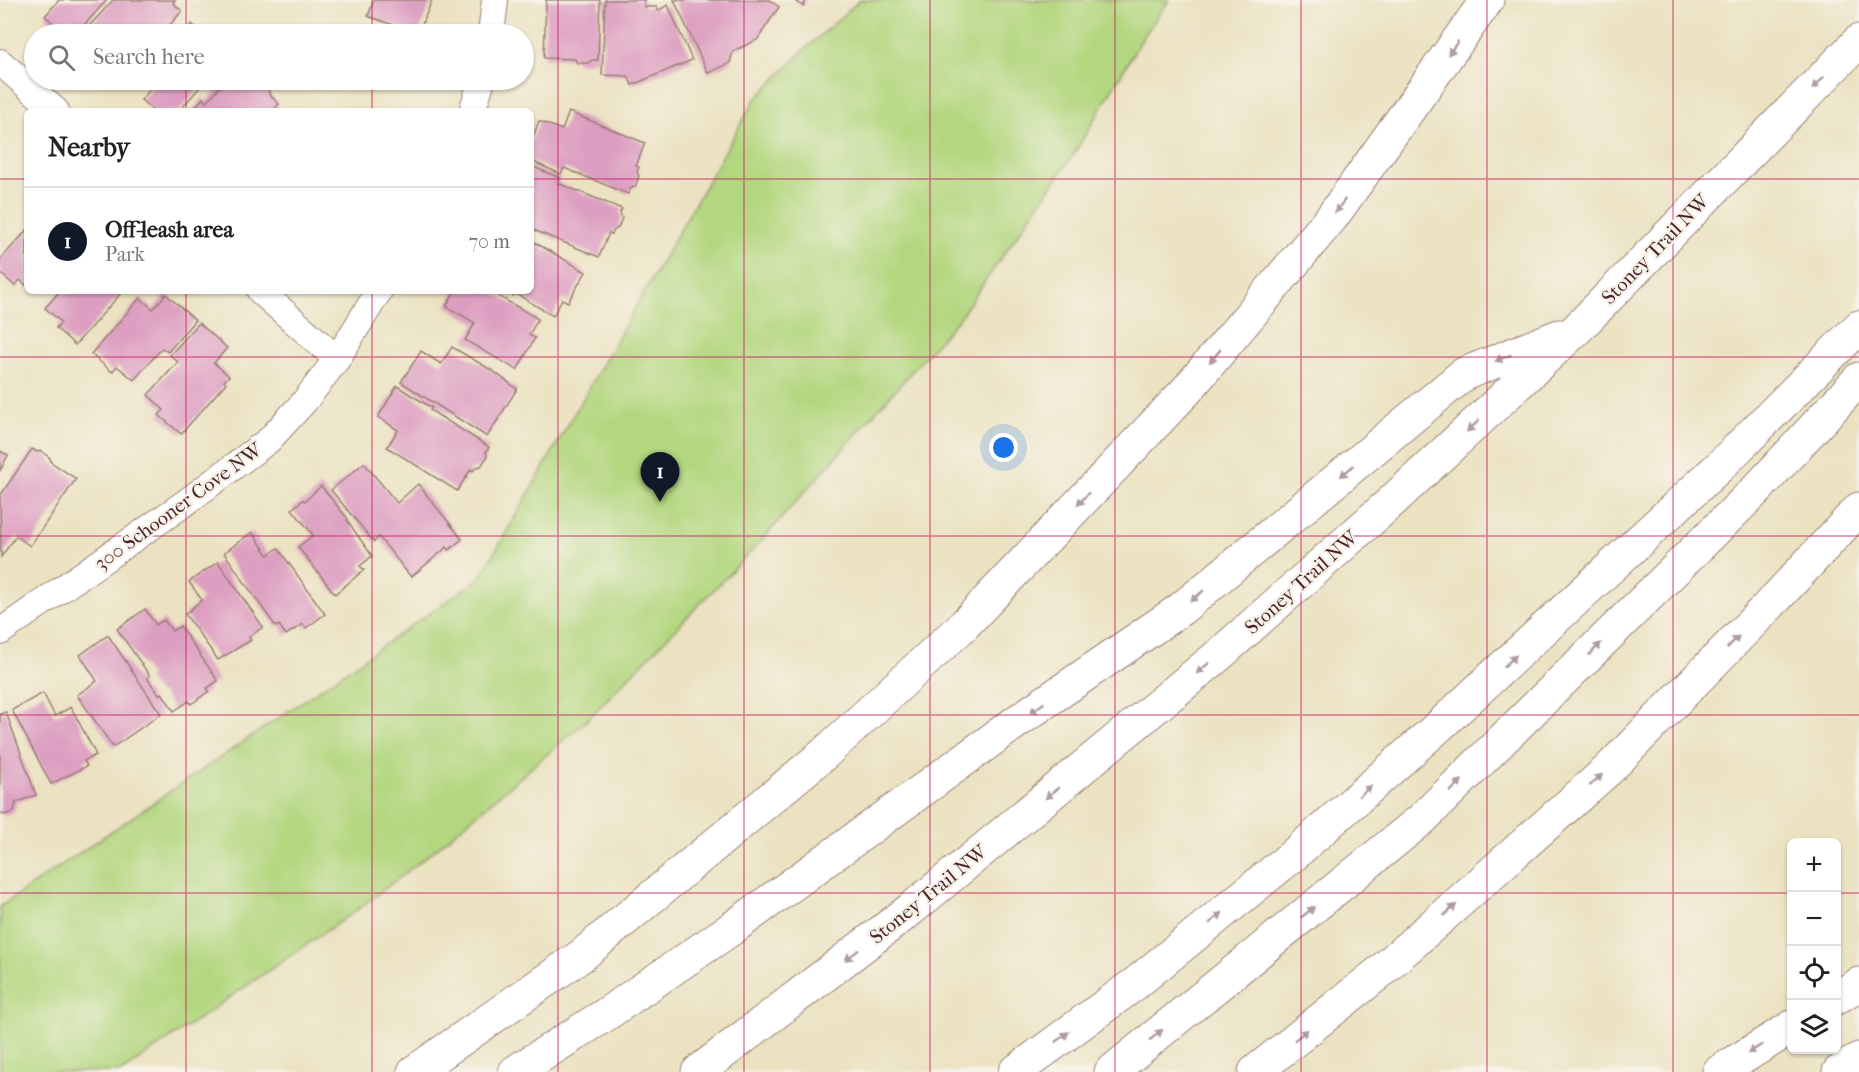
<!DOCTYPE html>
<meta charset="utf-8">
<style>
:root{--surface:#fff;--page:#f2f2f2;--text:#222;--muted:#767676;--line:#e0e0e0;--accent:#111827}
body{margin:0;font-family:"IM FELL French Canon",serif;background:var(--page);color:var(--text)}
.controls{position:absolute;right:18px;bottom:18px;display:grid;overflow:hidden;border-radius:9px;box-shadow:0 2px 4px #0004}
.controls button{width:54px;height:54px;display:grid;place-items:center;padding:0;border:0;border-bottom:2px solid var(--line);background:var(--surface);color:var(--text);font:30px sans-serif}
.you{position:absolute;left:1004px;top:448px;width:21px;height:21px;margin:-15px;border:4px solid #fff;border-radius:50%;background:#1a73e8;box-shadow:0 0 0 9px #1a73e833}
.badge{display:grid;place-items:center;width:39px;height:39px;border-radius:50%;background:var(--accent);color:#fff;font-size:20px;font-weight:700}
.pin{position:absolute;translate:-50% -50px;filter:drop-shadow(0 2px 3px #0008)}
.pin::after{content:'';position:absolute;top:32px;width:21px;height:18px;background:inherit;clip-path:polygon(0 0,100% 0,50% 100%)}
.list{margin:0;padding:0;list-style:none}
h2{display:flex;justify-content:space-between;align-items:center;height:78px;margin:0;padding:0 24px;font-size:26px}
h2 small{font-size:20px;font-weight:400;color:var(--muted)}
.list li{display:grid;grid-template-columns:39px 1fr auto;gap:18px;align-items:center;box-sizing:border-box;height:108px;padding:0 24px;border-top:2px solid var(--line)}
.list b{display:block;font-size:22px;white-space:nowrap}
.list p{margin:0;font-size:20px;white-space:nowrap;color:var(--muted)}
.list em{font-size:20px;font-style:normal;color:var(--muted)}
.icon{flex:none;width:33px;height:33px;fill:none;stroke:currentColor;stroke-width:2;stroke-linecap:round;stroke-linejoin:round}
.map{position:relative;flex:none;width:1859px;height:1072px;overflow:hidden}
.search{position:absolute;background:var(--surface);box-shadow:0 2px 4px #0004;left:24px;top:24px;width:510px;height:66px;display:flex;align-items:center;gap:15px;box-sizing:border-box;padding:0 21px;border-radius:33px;color:var(--muted);font-size:22px}
.panel{position:absolute;background:var(--surface);box-shadow:0 2px 4px #0004;left:24px;top:108px;width:510px;height:186px;border-radius:9px}
.map>svg:first-child{display:block}
.green{fill:#b3d77f;stroke:#7e7b55;stroke-width:1.5}
.building{fill:#dd9fc1}
.lines{fill:none;stroke-linecap:round;stroke-linejoin:round}
.minor-casing{stroke:#9a8076;stroke-width:28}
.tertiary-casing{stroke:#9a8076;stroke-width:35}
.motorway-casing{stroke:#9a8076;stroke-width:35}
.minor{stroke:#fff;stroke-width:26}
.tertiary{stroke:#fff;stroke-width:33}
.motorway{stroke:#fff;stroke-width:33}
.oneway{fill:#ae9aa0}
.grid{fill:none;stroke:#c2185b;stroke-width:1.5;stroke-opacity:0.55}
.labels{text-anchor:middle;stroke-width:5;stroke-linejoin:round;paint-order:stroke}
.street-label{font-size:20px;fill:#4a1f2b;stroke:#f7f3e8}
</style>
<div class="map">
<svg width="1859" height="1072" viewBox="0 0 1859 1072">
<rect width="100%" height="100%" fill="#f7f3e8"/>
<filter id="ink" filterUnits="userSpaceOnUse"><feTurbulence type="fractalNoise" baseFrequency=".0167" numOctaves="2"/><feDisplacementMap in="SourceGraphic" scale="12" xChannelSelector="R" yChannelSelector="G"/><feConvolveMatrix kernelMatrix="1 2 1 2 8 2 1 2 1" color-interpolation-filters="sRGB"/></filter>
<filter id="wash" filterUnits="userSpaceOnUse"><feTurbulence type="fractalNoise" baseFrequency=".008" numOctaves="4" result="noise"/><feDisplacementMap in="SourceGraphic" scale="24" xChannelSelector="R" yChannelSelector="G"/><feGaussianBlur stdDeviation="1.35" result="paint"/><feColorMatrix in="noise" values="0 0 0 0 0 0 0 0 0 0 0 0 0 0 0 0 0 1.4 0 .05"/><feComposite in="paint" operator="in"/></filter>
<g filter="url(#wash)">
<rect width="100%" height="100%" fill="#ebe2c1"/>
<polygon class="green" points="860,0 1169,0 1143,37 1074,154 960,317 763,539 586,721 430,854 357,910 121,1072 0,1072 0,907 280,717 480,578 754,101 802,52"/>
<g id="blocks">
<g class="building">
<polygon points="59,0 107,0 76,34 66,34 45,16"/>
<polygon points="113,0 175,0 173,3 182,11 162,34 82,34"/>
<polygon points="374,0 432,0 418,34 368,16"/>
<polygon points="546,0 600,0 598,60 592,60 588,63 577,63 575,59 544,58"/>
<polygon points="605,0 644,0 644,7 657,7 657,11 668,5 692,60 632,85 628,76 602,75"/>
<polygon points="674,0 769,0 779,7 757,40 733,51 730,63 708,73"/>
<polygon points="793,0 807,0 803,6"/>
<polygon points="192,24 193,25 204,34 183,34"/>
<polygon points="159,80 206,80 179,111 154,111 141,100"/>
<polygon points="226,80 246,80 252,84 259,82 269,91 269,94 279,104 273,111 192,111 203,98 206,102"/>
<polygon points="569,112 645,143 636,166 639,167 637,172 639,176 635,187 631,188 628,194 564,168 561,174 531,161 531,142 539,121 562,130"/>
<polygon points="531,166 560,178 558,183 622,209 620,213 622,218 618,228 614,230 612,234 609,233 599,257 531,229"/>
<polygon points="27,230 27,286 20,280 15,286 0,273 0,260"/>
<polygon points="534,242 586,272 568,302 562,299 553,316 515,293 513,296 504,291 531,291 531,248"/>
<polygon points="60,291 123,291 75,345 56,328 61,322 45,308"/>
<polygon points="455,291 490,291 538,319 529,335 535,338 517,370 465,340 475,323 446,306"/>
<polygon points="166,294 195,320 168,352 162,348 134,380 117,366 112,372 91,354 140,298 153,309"/>
<polygon points="199,323 227,348 214,363 229,376 224,381 226,383 181,434 159,415 164,410 148,395 178,362 170,355"/>
<polygon points="452,347 493,371 517,389 487,437 401,382 421,351 441,364"/>
<polygon points="397,386 432,408 430,410 489,447 486,452 487,457 481,466 476,467 473,471 471,469 457,491 387,447 398,430 378,417"/>
<polygon points="32,449 37,452 41,451 50,458 51,462 76,479 30,546 16,536 1,557 0,496"/>
<polygon points="0,451 8,455 0,471"/>
<polygon points="364,463 397,503 418,484 462,539 449,550 447,547 411,577 379,537 374,542 331,490"/>
<polygon points="321,486 348,519 347,520 372,556 360,566 364,570 335,594 298,547 313,535 292,509 303,500 305,501"/>
<polygon points="252,532 268,555 278,548 325,614 306,628 303,624 286,635 279,625 276,627 224,553"/>
<polygon points="218,562 263,627 249,637 251,640 218,660 185,614 202,600 189,582"/>
<polygon points="145,609 156,625 164,620 172,631 180,626 218,681 207,688 209,691 191,704 189,701 174,711 162,693 159,694 147,678 150,676 117,629"/>
<polygon points="108,635 161,714 113,747 77,695 97,681 80,655"/>
<polygon points="43,693 55,716 71,707 96,755 84,761 87,766 51,784 12,710"/>
<polygon points="6,712 36,795 15,803 16,805 13,812 4,815 0,812 0,714"/>
</g>
</g>
</g>
<g filter="url(#ink)">
<use href="#blocks" fill-opacity="0" stroke="#9a8076" stroke-width="1.5"/>
<g class="lines">
<g class="minor-casing">
<g id="minor">
<polyline points="491,34 495,0"/>
<polyline points="0,62 56,111"/>
<polyline points="472,111 482,80"/>
<polyline points="260,291 337,359 379,291"/>
<polyline points="0,632 185,503 269,440 304,402 337,359"/>
</g>
</g>
<g class="tertiary-casing">
<g id="tertiary">
<polyline points="1836,998 1859,984"/>
<polyline points="1719,1072 1792,1027"/>
<polyline points="1839,1072 1859,1059"/>
</g>
</g>
<g class="motorway-casing">
<g id="motorway">
<polyline points="414,1072 581,956 824,754 964,625 1187,390 1332,217 1487,0"/>
<polyline points="515,1072 605,1015 731,929 1019,720 1181,609 1464,374 1559,336"/>
<polyline points="698,1072 910,910 1219,655 1390,503 1577,329 1859,41"/>
<polyline points="1015,1072 1136,983 1291,857 1437,728 1719,467 1859,327"/>
<polyline points="1111,1072 1422,819 1758,488 1859,379"/>
<polyline points="1255,1072 1380,972 1609,769 1778,596 1859,509"/>
</g>
</g>
<use href="#minor" class="minor"/>
<use href="#tertiary" class="tertiary"/>
<use href="#motorway" class="motorway"/>
</g>
<defs><path id="oneway-solid" d="M-6-.8H1V-3.2L6.5 0L1 3.2V.8H-6Z" transform="scale(1.5)"/></defs>
<g class="oneway">
<use href="#oneway-solid" transform="translate(1453 48) rotate(126)"/>
<use href="#oneway-solid" transform="translate(1818 83) rotate(134)"/>
<use href="#oneway-solid" transform="translate(1340 206) rotate(126)"/>
<use href="#oneway-solid" transform="translate(1215 356) rotate(130)"/>
<use href="#oneway-solid" transform="translate(1503 358) rotate(158)"/>
<use href="#oneway-solid" transform="translate(1473 426) rotate(137)"/>
<use href="#oneway-solid" transform="translate(1347 471) rotate(140)"/>
<use href="#oneway-solid" transform="translate(1083 499) rotate(133)"/>
<use href="#oneway-solid" transform="translate(1197 596) rotate(140)"/>
<use href="#oneway-solid" transform="translate(1733 642) rotate(-45)"/>
<use href="#oneway-solid" transform="translate(1595 649) rotate(-45)"/>
<use href="#oneway-solid" transform="translate(1510 661) rotate(-43)"/>
<use href="#oneway-solid" transform="translate(1203 668) rotate(140)"/>
<use href="#oneway-solid" transform="translate(1037 708) rotate(145)"/>
<use href="#oneway-solid" transform="translate(1596 780) rotate(-42)"/>
<use href="#oneway-solid" transform="translate(1456 786) rotate(-45)"/>
<use href="#oneway-solid" transform="translate(1365 791) rotate(-41)"/>
<use href="#oneway-solid" transform="translate(1052 793) rotate(140)"/>
<use href="#oneway-solid" transform="translate(1450 910) rotate(-42)"/>
<use href="#oneway-solid" transform="translate(1308 912) rotate(-39)"/>
<use href="#oneway-solid" transform="translate(1216 918) rotate(-39)"/>
<use href="#oneway-solid" transform="translate(852 955) rotate(143)"/>
<use href="#oneway-solid" transform="translate(1156 1035) rotate(-39)"/>
<use href="#oneway-solid" transform="translate(1301 1035) rotate(-39)"/>
<use href="#oneway-solid" transform="translate(1062 1037) rotate(-36)"/>
<use href="#oneway-solid" transform="translate(1755 1049) rotate(148)"/>
</g>
</g>
<path class="grid" d="M186,0v34M372,0v34M558,0v1072M744,0v1072M930,0v1072M1115,0v1072M1301,0v1072M1487,0v1072M1673,0v1072M186,80v31M372,80v31M0,179h27M531,179h1328M186,291v781M372,291v781M0,357h1859M0,536h1859M0,715h1859M0,893h1792M1836,893h23"/>
<g class="labels">
<g class="street-label">
<text transform="translate(1655 249) rotate(-46)" y="7">Stoney Trail NW</text>
<text transform="translate(178 506) rotate(-36)" y="7">300 Schooner Cove NW</text>
<text transform="translate(1301 582) rotate(-42)" y="7">Stoney Trail NW</text>
<text transform="translate(928 894) rotate(-39)" y="7">Stoney Trail NW</text>
</g>
</g>
</svg>
<div class="controls">
<button>+</button>
<button>−</button>
<button><svg class="icon" aria-label="locate" viewBox="0 0 24 24"><circle cx="12" cy="12" r="6"/><path d="M12 2v4M12 18v4M2 12h4M18 12h4"/></svg></button>
<button><svg class="icon" aria-label="layers" viewBox="0 0 24 24"><path d="M12 4l9 5-9 5-9-5zM3 14l9 5 9-5"/></svg></button>
</div>
<div class="you"></div>
<div class="pin badge" style="left:660px;top:502px">1</div>
<div class="search"><svg class="icon" aria-label="search" viewBox="0 0 24 24"><circle cx="10" cy="10" r="6"/><path d="M15 15l6 6"/></svg>Search here</div>
<section class="panel">
<h2>Nearby<small></small></h2>
<ul class="list">
<li><span class="badge">1</span><div><b>Off-leash area</b><p>Park</p></div><em>70 m</em></li>
</ul>
</section>
</div>
